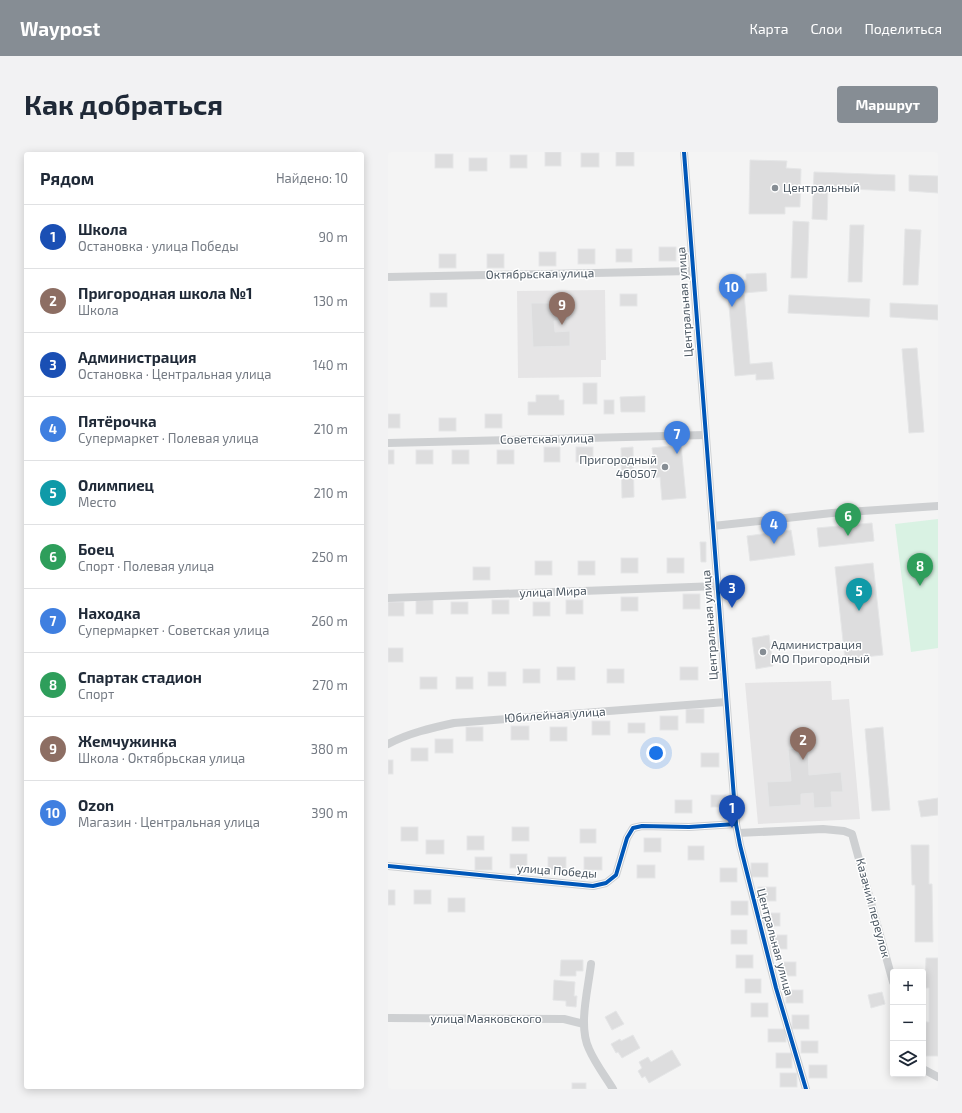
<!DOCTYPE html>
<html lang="ru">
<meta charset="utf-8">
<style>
:root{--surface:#fff;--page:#f2f2f3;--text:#1f2937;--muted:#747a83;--line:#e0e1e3;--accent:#868d94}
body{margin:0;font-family:"Exo 2",sans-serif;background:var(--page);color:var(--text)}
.controls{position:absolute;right:12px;bottom:12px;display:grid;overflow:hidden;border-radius:4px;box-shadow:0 2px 10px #0003}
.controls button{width:36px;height:36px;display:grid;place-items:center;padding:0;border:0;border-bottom:1px solid var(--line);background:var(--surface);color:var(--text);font:20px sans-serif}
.you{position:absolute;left:268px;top:601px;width:14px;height:14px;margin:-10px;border:3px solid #fff;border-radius:50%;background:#1a73e8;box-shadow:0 0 0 6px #1a73e833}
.badge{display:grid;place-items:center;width:26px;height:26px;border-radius:50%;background:var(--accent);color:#fff;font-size:13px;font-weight:700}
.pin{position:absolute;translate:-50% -33px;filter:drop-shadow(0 1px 2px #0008)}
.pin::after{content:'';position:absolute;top:21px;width:14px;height:12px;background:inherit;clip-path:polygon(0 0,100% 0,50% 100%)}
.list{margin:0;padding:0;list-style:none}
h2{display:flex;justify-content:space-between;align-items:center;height:52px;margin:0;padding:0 16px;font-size:17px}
h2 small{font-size:13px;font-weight:400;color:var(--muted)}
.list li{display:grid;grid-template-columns:26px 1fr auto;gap:12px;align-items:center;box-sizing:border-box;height:64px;padding:0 16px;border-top:1px solid var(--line)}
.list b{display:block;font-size:15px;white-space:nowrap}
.list p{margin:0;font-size:13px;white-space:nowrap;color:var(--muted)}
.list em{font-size:13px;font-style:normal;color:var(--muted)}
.icon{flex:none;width:22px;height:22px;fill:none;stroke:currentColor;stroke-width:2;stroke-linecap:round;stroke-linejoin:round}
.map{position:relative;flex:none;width:550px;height:937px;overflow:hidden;border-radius:4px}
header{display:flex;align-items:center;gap:24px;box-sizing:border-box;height:56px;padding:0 20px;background:var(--accent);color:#fff}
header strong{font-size:19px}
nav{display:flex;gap:22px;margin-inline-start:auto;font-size:14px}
.intro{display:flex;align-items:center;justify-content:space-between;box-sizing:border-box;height:96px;padding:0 24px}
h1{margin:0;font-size:28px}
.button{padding:10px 18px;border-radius:4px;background:var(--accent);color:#fff;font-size:14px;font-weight:700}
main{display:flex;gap:24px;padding:0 24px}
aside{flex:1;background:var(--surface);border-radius:4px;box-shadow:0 2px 10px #0003}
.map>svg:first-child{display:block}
.education{fill:#e6e5e6}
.green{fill:#d9f2e3}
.building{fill:#ddddde;stroke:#e5e6e7}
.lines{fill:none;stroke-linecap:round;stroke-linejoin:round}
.minor{stroke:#ced0d2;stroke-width:8}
.cycleway-casing{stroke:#fff;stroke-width:6}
.cycleway{stroke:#0057b8;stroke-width:4}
.poi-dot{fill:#868d94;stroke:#fff;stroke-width:1.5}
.labels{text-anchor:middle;stroke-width:3;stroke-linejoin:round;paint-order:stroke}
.poi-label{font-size:12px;fill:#4a5661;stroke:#fff;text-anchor:start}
.street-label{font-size:12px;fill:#4a5661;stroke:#fff}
</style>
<header>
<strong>Waypost</strong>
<nav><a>Карта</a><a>Слои</a><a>Поделиться</a></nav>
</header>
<div class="intro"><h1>Как добраться</h1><a class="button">Маршрут</a></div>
<main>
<aside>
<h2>Рядом<small>Найдено: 10</small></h2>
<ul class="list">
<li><span class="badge" style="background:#1a4fb4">1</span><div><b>Школа</b><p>Остановка · улица Победы</p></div><em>90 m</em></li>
<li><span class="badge" style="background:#8d6e63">2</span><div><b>Пригородная школа №1</b><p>Школа</p></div><em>130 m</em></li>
<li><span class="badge" style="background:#1a4fb4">3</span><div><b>Администрация</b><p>Остановка · Центральная улица</p></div><em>140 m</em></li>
<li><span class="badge" style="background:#3f7fe0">4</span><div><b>Пятёрочка</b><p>Супермаркет · Полевая улица</p></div><em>210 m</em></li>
<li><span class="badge" style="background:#0f9aa8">5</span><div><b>Олимпиец</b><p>Место</p></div><em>210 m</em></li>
<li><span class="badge" style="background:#2e9e5b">6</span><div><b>Боец</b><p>Спорт · Полевая улица</p></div><em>250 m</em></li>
<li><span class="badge" style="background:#3f7fe0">7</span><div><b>Находка</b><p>Супермаркет · Советская улица</p></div><em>260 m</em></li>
<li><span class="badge" style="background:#2e9e5b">8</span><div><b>Спартак стадион</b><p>Спорт</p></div><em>270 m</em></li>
<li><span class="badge" style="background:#8d6e63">9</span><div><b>Жемчужинка</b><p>Школа · Октябрьская улица</p></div><em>380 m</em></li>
<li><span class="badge" style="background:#3f7fe0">10</span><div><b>Ozon</b><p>Магазин · Центральная улица</p></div><em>390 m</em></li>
</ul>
</aside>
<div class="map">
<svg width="550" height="937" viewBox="0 0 550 937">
<rect width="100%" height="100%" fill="#f4f4f4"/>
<g class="education">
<polygon points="217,138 218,208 213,208 213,225 130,226 129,139"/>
<polygon points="443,529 444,548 461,547 472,667 370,672 357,531"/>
</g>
<polygon class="green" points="550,367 550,496 523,500 507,372"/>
<g class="building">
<rect x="157" y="0" width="16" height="14"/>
<rect x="228" y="0" width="18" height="14"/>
<rect x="193" y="1" width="18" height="14"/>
<rect x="47" y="2" width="18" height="14"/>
<rect x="122" y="3" width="17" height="13"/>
<rect x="81" y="6" width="18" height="13"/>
<polygon points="362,8 399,9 398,16 413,17 412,55 397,55 397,62 361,62"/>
<polygon points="426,20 507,23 507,39 440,36 439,68 424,67"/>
<polygon points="521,23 550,24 550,41 521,39"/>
<polygon points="405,69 421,70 419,126 403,126"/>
<polygon points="462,73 476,73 474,130 460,130"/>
<polygon points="517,77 533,78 530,133 515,133"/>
<rect x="271" y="95" width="17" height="14"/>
<rect x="190" y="97" width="17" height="15"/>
<rect x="228" y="97" width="16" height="13"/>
<rect x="151" y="100" width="17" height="14"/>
<rect x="51" y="102" width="17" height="14"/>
<rect x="99" y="102" width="17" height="14"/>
<polygon points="378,121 379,139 356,141 362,212 384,210 386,227 368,228 368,222 347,224 339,130 358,128 358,122"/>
<rect x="42" y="141" width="17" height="14"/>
<rect x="232" y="142" width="17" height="12"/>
<polygon points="401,143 482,147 481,165 400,161"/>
<polygon points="143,151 164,151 164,155 182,154 182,168 166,169 167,180 182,179 182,194 145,195"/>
<polygon points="502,151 550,153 550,168 502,165"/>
<polygon points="529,196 536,280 521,281 514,197"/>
<rect x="195" y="231" width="14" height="21"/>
<polygon points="148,243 171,243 171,248 176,248 176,263 140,263 140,250 148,250"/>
<polygon points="257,244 257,260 233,260 232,245"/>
<rect x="216" y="248" width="10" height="14"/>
<rect x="0" y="262" width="12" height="14"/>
<rect x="97" y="262" width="17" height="14"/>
<rect x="51" y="266" width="17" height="13"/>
<polygon points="293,293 298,346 274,348 272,325 263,326 261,304 265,303 264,296"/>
<rect x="156" y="295" width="16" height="15"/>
<rect x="188" y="295" width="17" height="15"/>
<polygon points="245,295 246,345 234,346 233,296"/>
<rect x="0" y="298" width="6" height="14"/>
<rect x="28" y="298" width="17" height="14"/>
<rect x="64" y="298" width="17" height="14"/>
<rect x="109" y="298" width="17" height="14"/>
<polygon points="484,371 486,389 431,395 429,376"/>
<polygon points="403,378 407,403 362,409 359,384"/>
<polygon points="312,390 318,390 318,410 313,410"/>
<rect x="233" y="406" width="17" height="15"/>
<rect x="279" y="406" width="17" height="15"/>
<rect x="147" y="409" width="17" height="14"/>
<rect x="190" y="409" width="17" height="14"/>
<polygon points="485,411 495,503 457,507 447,415"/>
<rect x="85" y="415" width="17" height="13"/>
<rect x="295" y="442" width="17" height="15"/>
<rect x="233" y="445" width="17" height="14"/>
<rect x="28" y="448" width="17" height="14"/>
<rect x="104" y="448" width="17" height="14"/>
<rect x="178" y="448" width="17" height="14"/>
<rect x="0" y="450" width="16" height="14"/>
<rect x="63" y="450" width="17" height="12"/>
<rect x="145" y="450" width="17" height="14"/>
<polygon points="381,483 385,514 368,517 364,486"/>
<rect x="0" y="496" width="15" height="14"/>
<rect x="169" y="515" width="18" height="13"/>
<rect x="292" y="515" width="18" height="13"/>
<rect x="135" y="517" width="17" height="14"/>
<rect x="219" y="517" width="17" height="14"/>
<rect x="100" y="520" width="18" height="14"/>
<rect x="32" y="525" width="17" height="12"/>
<rect x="68" y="525" width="17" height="12"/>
<rect x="298" y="557" width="18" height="14"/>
<rect x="272" y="564" width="18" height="14"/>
<rect x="204" y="569" width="18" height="14"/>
<rect x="240" y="571" width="17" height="10"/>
<rect x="123" y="574" width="18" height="14"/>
<rect x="78" y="575" width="17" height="14"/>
<rect x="162" y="575" width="17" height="14"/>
<polygon points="495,575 502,658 484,659 477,577"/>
<rect x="47" y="587" width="18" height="14"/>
<polygon points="420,595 421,623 453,620 455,640 443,640 444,655 426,656 425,641 413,642 413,653 381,655 379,630 403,629 400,597"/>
<rect x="23" y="596" width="17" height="13"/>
<rect x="313" y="601" width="18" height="14"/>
<rect x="0" y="608" width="5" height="14"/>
<rect x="323" y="643" width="15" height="12"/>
<polygon points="550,646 550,663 533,665 530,649"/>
<rect x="287" y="648" width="17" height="13"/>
<rect x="13" y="675" width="17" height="14"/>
<rect x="124" y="675" width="17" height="14"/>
<rect x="192" y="677" width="16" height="14"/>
<rect x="79" y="684" width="17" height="14"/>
<rect x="256" y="686" width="17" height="14"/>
<rect x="38" y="688" width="18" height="14"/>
<polygon points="523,693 541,693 541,732 544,732 545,790 527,790 527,733 524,733"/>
<rect x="300" y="694" width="16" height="14"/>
<rect x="122" y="702" width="17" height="14"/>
<rect x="87" y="705" width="17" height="13"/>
<rect x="160" y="705" width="18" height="13"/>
<rect x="196" y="705" width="18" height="13"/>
<rect x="363" y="711" width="17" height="14"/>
<rect x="249" y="713" width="18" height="13"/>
<rect x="332" y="716" width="17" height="14"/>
<rect x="370" y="735" width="18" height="14"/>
<rect x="0" y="738" width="7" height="15"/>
<rect x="26" y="738" width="17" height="14"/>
<rect x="60" y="746" width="17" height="14"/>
<rect x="343" y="749" width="17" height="14"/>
<rect x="375" y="761" width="17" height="13"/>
<rect x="343" y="778" width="16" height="14"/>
<rect x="382" y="783" width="17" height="14"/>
<rect x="348" y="803" width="17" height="13"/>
<polygon points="538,806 550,806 550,904 537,904 538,870 541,870 541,836 537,836"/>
<polygon points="173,808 195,808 195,819 188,819 188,824 172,824"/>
<rect x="391" y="810" width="17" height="14"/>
<rect x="357" y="827" width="16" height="14"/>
<polygon points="166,828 187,830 186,844 189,844 188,855 178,854 178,849 165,848"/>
<rect x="398" y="838" width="17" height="13"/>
<polygon points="494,840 497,852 483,856 480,843"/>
<rect x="363" y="851" width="17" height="14"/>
<polygon points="228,859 236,872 224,878 217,865"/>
<rect x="404" y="863" width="17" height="14"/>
<rect x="380" y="877" width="18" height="13"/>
<polygon points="245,883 252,896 234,906 230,900 228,901 223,892 232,887 233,889"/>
<rect x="413" y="889" width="17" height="12"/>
<polygon points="284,898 293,913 261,931 257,924 254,926 250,919 254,916 251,910 260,905 263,910"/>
<rect x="388" y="901" width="16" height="15"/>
<rect x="421" y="913" width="18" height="13"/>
<rect x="392" y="921" width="17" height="14"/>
<rect x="184" y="931" width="14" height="6"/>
</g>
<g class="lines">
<g class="minor">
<polyline points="296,0 348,672 352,693 388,836 418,937"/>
<polyline points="0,125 305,119"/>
<polyline points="0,291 317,283"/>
<polyline points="325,374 444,361 550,354"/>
<polyline points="0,446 330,434"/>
<path d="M0,592c21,-11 43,-16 66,-21l272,-21"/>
<polyline points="350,681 435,677 456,679 464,682 505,830"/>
<polyline points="0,714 205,734 218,731 228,723 239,686 245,676 254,674 301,675 348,672"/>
<path d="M203,812c-3,26 -13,62 -2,85 6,14 16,27 24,40"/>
<polyline points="0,866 176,867 196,872"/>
<polyline points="535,917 550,925"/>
</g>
<g class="cycleway-casing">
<g id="cycleway">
<polyline points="296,0 348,672 352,693 388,836 418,937"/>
<polyline points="0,714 205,734 218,731 228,723 239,686 245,676 254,674 301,675 348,672"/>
</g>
</g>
<use href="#cycleway" class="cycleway"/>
</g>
<g class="poi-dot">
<circle cx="387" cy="36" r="4"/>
<circle cx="277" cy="315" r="4"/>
<circle cx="375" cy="500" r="4"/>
</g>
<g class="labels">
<g class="poi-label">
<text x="395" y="40">Центральный</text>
<text x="269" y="312" text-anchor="end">Пригородный<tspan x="269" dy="14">460507</tspan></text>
<text x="383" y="497">Администрация<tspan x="383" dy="14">МО Пригородный</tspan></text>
</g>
<g class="street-label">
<text transform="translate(152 122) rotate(-1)" y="4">Октябрьская улица</text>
<text transform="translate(297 150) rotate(-94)" y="4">Центральная улица</text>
<text transform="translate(159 287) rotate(-1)" y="4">Советская улица</text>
<text transform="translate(165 440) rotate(-2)" y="4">улица Мира</text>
<text transform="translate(322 473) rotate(-94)" y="4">Центральная улица</text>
<text transform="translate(167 563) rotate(-4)" y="4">Юбилейная улица</text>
<text transform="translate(169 719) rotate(4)" y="4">улица Победы</text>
<text transform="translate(485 756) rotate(75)" y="4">Казачий переулок</text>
<text transform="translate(387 790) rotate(75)" y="4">Центральная улица</text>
<text x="98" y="871">улица Маяковского</text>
</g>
</g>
</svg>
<div class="controls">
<button>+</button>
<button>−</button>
<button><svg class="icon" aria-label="layers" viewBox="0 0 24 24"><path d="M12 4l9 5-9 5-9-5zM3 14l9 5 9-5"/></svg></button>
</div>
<div class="you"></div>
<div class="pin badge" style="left:344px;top:676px;background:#1a4fb4">1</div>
<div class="pin badge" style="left:415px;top:608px;background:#8d6e63">2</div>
<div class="pin badge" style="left:344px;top:456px;background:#1a4fb4">3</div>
<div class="pin badge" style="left:386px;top:392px;background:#3f7fe0">4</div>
<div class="pin badge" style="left:471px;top:459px;background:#0f9aa8">5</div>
<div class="pin badge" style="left:460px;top:384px;background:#2e9e5b">6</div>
<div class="pin badge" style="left:289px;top:302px;background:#3f7fe0">7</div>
<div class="pin badge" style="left:532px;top:434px;background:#2e9e5b">8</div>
<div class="pin badge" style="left:174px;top:173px;background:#8d6e63">9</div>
<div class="pin badge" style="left:344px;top:155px;background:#3f7fe0">10</div>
</div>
</main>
